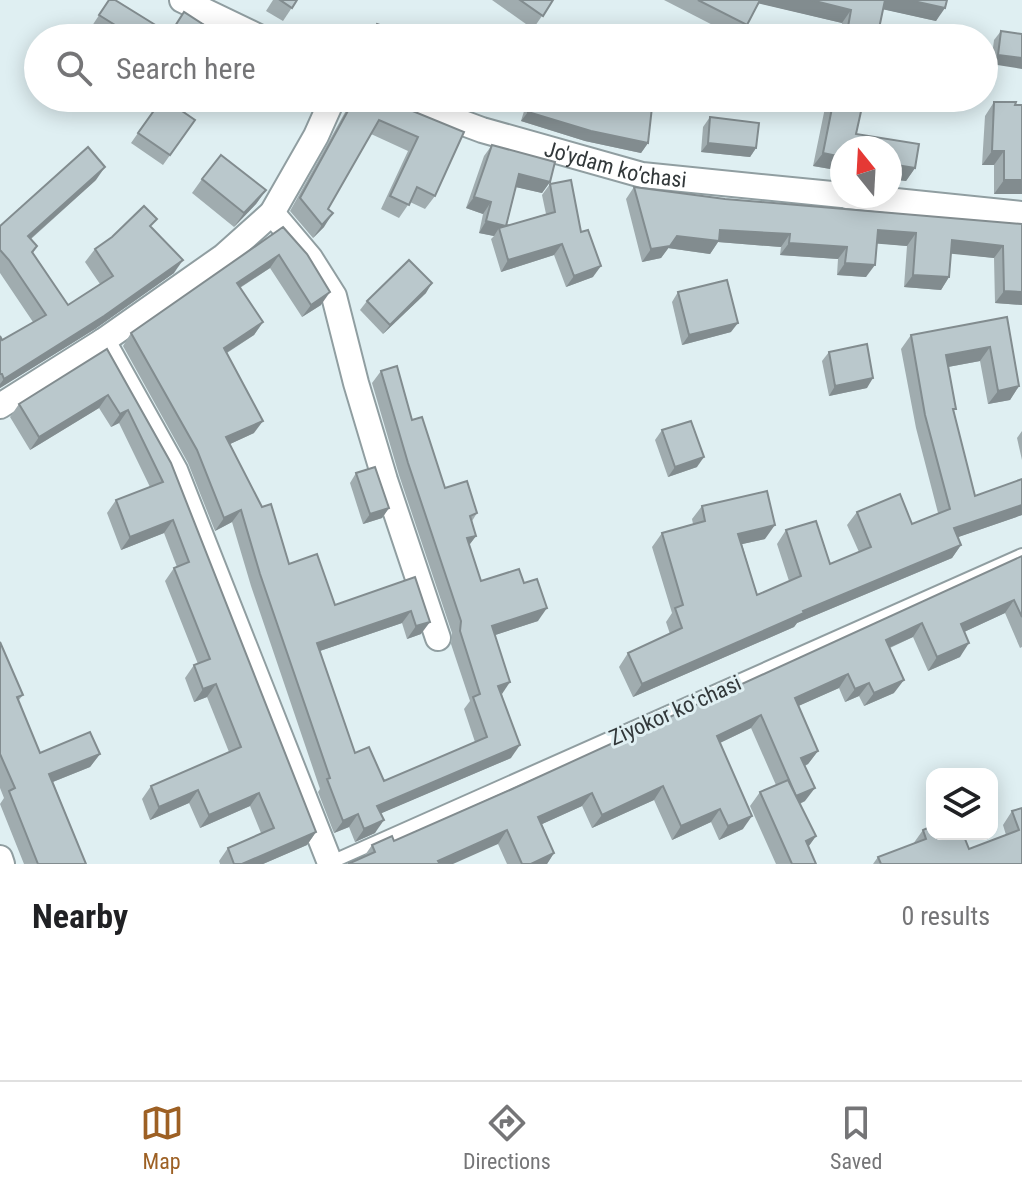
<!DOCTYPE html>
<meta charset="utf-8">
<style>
:root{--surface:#fff;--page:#f2f2f2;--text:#202124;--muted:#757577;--line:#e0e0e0;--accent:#9d6024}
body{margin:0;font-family:"Roboto Condensed",sans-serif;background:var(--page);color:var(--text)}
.controls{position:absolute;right:24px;bottom:24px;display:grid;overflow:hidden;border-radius:16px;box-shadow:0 4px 20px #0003}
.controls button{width:72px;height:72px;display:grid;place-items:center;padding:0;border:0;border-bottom:2px solid var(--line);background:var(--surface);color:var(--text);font:40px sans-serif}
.compass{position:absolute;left:830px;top:136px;width:72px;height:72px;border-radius:50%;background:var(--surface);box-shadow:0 4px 20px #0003;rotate:342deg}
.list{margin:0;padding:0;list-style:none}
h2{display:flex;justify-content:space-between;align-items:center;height:104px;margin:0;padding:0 32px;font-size:34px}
h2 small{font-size:26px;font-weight:400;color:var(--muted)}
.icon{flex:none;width:44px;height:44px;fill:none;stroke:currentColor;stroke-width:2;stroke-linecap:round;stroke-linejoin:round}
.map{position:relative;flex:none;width:1022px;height:864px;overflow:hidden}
.search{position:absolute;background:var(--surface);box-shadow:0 4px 20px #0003;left:24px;right:24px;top:24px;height:88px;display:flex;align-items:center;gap:20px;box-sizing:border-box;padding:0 28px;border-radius:44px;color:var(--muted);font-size:30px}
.sheet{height:216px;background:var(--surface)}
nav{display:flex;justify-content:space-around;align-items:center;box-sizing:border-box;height:112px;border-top:2px solid var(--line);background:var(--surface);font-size:22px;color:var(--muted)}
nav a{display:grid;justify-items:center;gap:4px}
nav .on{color:var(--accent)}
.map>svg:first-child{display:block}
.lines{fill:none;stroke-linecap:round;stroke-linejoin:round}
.lane-casing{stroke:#909ea1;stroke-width:16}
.street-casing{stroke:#909ea1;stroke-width:28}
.lane{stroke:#fff;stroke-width:12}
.street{stroke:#fff;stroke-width:24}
.wall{fill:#a0acaf}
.shaded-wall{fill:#828c8f}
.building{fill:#bac8cc;stroke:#828c8f;stroke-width:2}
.labels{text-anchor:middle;stroke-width:6;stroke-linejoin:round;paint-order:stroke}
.street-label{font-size:22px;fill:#32383a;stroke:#dfeff2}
</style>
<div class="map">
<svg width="1022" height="864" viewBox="0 0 1022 864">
<rect width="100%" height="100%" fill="#dfeff2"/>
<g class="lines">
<g class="lane-casing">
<polyline id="lane" points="327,864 1022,555"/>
</g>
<g class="street-casing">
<g id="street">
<polyline points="182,0 261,38"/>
<path id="s1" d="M396,98l86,32 160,45 200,20"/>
<polyline points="847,196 1022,214"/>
<polyline points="272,213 310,258 334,296 356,383 385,480 438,638"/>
<polyline points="103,341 224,256 272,213 316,136 333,98"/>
<polyline points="0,406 103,341 175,470 330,863"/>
<polyline points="0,858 2,864"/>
</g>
</g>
<use href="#lane" class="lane"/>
<use href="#street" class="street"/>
</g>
<g class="wall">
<polygon points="109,0 169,34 184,12 211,38 104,38 90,29"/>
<polygon points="273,0 297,0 283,21 266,11"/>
<polygon points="492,0 553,0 533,29"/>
<polygon points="664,0 947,0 936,21 883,9 877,38 839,38 842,23 759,3 747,25 738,38"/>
<polygon points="377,24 416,38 367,38"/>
<polygon points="1001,31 1022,34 991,64 994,40"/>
<polygon points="152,98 173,98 170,102 195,120 163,165 131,143 159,103"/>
<polygon points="353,98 381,98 464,132 435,196 425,209 410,202 399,218 381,209 408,151 371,134 328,209 324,227 313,238 290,211"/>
<polygon points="528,98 588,98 605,103 607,98 653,98 648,143 641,153 585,141 521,121"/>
<polygon points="827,98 864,98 856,134 919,144 915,168 906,181 890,179 890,148 842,148 842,171 813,166"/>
<polygon points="994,102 1022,105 1022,194 994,194 994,165 982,165 985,116"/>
<polygon points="710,117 756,148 750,157 701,152 703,127"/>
<polygon points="492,145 550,182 542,193 516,187 506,226 546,214 542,195 550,184 581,232 593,277 566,287 554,255 501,272 491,239 494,236 479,233 483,214 466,208 484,156"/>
<polygon points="202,179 266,190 256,204 234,227 192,193"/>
<polygon points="96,180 31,239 37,246 33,253 68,305 100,284 85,262 95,249 152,228 174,273 95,329 0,388 0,336 2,340 33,322 0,273 0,226"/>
<polygon points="634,187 725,199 1022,224 1022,305 995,303 994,258 951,253 949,277 941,290 904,287 907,246 877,243 866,277 837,275 838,259 780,255 781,247 718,242 710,254 668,248 661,258 642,262 626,199"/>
<polygon points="283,227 321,305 302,317 270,268 240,288 263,322 254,335 227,353 254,433 230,444 289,564 335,605 415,577 421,634 407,639 402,623 320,651 355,753 384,781 475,742 464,709 470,701 451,644 452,633 399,475 372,383 381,371 412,420 445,488 477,513 472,521 476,536 469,545 481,581 538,621 495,635 502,694 511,758 381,813 375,833 355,842 349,827 334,833 318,792 320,789 251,586 232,522 215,531 188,463 123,346 131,333"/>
<polygon points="678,292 731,332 682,345 672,302"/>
<polygon points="426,293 383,334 360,310 367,301"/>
<polygon points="1007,317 1019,386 1010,400 988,404 980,361 948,367 954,412 975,496 1022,479 1022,515 958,537 961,545 952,558 797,623 794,627 633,697 619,667 628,653 670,634 666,622 672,613 652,547 662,533 693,524 692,519 702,506 765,539 742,544 757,595 789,581 777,544 786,530 830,564 859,552 847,525 857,512 912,524 938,513 916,428 901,349 911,335"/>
<polygon points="107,349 316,832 307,845 263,864 220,864 219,861 228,848 261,833 250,806 200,828 189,803 150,820 142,799 151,786 229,752 207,697 194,702 185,678 194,665 198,664 165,581 174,568 177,567 164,533 121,550 107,513 116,500 150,487 119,423 111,427 99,408 30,450 10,417 19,404"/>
<polygon points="829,352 867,388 829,396 822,361"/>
<polygon points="662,430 697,467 668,477 655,440"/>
<polygon points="1022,431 1022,460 1017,438"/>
<polygon points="356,473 389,508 382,518 363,524 350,483"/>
<polygon points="1022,556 1022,647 1020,648 1005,613 964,632 960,657 928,671 913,637 890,648 894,693 864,706 859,696 845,702 839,688 798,706 818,751 808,764 805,766 805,801 800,804 816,836 808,847 816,864 776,864 750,806 760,792 776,785 751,728 720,743 743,829 719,840 711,822 672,840 654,800 592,828 582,806 542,824 554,853 547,864 507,864 498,844 363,858 372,845 394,841 510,790"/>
<polygon points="0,642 23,695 18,701 40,753 100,754 90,767 53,782 86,864 24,864 0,804 4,798 0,788"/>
<polygon points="1022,808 1022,864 873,864 878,857 913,844 923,830 969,849 1006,835 1003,825 1012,811"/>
</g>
<g class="shaded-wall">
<polygon points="758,0 811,0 851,10 842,23 757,3"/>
<polygon points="883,0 909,0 945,8 936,21 877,8"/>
<polygon points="998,55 1022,58 1022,69 991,64"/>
<polygon points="460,98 473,98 470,102"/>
<polygon points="528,112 648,143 641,153 585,141 521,121"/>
<polygon points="708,143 756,148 750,157 701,152"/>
<polygon points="992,151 1004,151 994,165 982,165"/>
<polygon points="823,153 842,157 842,171 813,166"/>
<polygon points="890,164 915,168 906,181 890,179"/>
<polygon points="105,167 96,180 19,249 28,236"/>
<polygon points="519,174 550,182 542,193 511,186"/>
<polygon points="1004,180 1022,180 1022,194 994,194"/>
<polygon points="266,190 256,204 234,227 244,213"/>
<polygon points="474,197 491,202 483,214 466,208"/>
<polygon points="333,213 324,227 313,238 322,225"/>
<polygon points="486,221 506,226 499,228 494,236 479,233"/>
<polygon points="720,230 790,234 781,247 718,242 710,254 668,248 677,236"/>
<polygon points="878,230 916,233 907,246 869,243"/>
<polygon points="952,240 1003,246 994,258 944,253"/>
<polygon points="789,243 847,247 838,259 780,255"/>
<polygon points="562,244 554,255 501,272 508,260"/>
<polygon points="670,246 661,258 642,262 651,249"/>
<polygon points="279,255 270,268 228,295 237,283"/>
<polygon points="183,260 174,273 95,329 0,388 0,384 4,379"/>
<polygon points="845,263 875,265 866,277 837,275"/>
<polygon points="601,266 593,277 566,287 574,276"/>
<polygon points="913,275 949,277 941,290 904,287"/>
<polygon points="432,283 426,293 383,334 390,325"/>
<polygon points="1004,291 1022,292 1022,305 995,303"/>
<polygon points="330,292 321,305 302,317 311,305"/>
<polygon points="263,322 254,335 215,360 224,348"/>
<polygon points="738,323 731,332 682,345 689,335"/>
<polygon points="990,347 980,361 937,369 946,355"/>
<polygon points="873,378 867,388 829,396 835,386"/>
<polygon points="1019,386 1010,400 988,404 998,391"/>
<polygon points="108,395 99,408 30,450 39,437"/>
<polygon points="128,410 119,423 111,427 120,414"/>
<polygon points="263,421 254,433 217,450 226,437"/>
<polygon points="704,457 697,467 668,477 675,467"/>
<polygon points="1022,505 1022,515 944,542 954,528"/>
<polygon points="389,508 382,518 363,524 370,514"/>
<polygon points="241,510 232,522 215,531 224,518"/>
<polygon points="173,520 164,533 121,550 130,537"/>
<polygon points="775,525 765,539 729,547 738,534"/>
<polygon points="476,536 467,548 467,538"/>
<polygon points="961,545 952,558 797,623 794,627 633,697 642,684 803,611"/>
<polygon points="1014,600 1005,613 951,638 961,624"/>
<polygon points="547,608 538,621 483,639 492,626"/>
<polygon points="411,611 402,623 308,655 317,643"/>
<polygon points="430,622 421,634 407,639 416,626"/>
<polygon points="922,623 913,637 877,653 886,640"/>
<polygon points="969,643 960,657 928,671 937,657"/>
<polygon points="848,674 839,688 785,712 795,698"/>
<polygon points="904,680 894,693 864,706 874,693"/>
<polygon points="510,682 502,694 498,686"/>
<polygon points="869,683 859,696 845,702 855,689"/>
<polygon points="216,684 207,697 194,702 203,689"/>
<polygon points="761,715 751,728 707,749 717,736"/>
<polygon points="520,745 511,758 368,819 377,806"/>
<polygon points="818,751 808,764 792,771 801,758"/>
<polygon points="100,754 90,767 40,787 49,774"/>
<polygon points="663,786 654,800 592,828 602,815"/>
<polygon points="815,788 805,801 787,809 796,796"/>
<polygon points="198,790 189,803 150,820 159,807"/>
<polygon points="259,793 250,806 200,828 209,815"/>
<polygon points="592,793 582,806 529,830 538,817"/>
<polygon points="720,809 711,822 672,840 681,826"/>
<polygon points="358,814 349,827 334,833 343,821"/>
<polygon points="752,816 743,829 719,840 728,826"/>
<polygon points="384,820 375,833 355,842 364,829"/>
<polygon points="507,830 498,844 453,864 436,864 438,861"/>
<polygon points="316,832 307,845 263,864 242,864"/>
<polygon points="816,836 806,850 806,841"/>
<polygon points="554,853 547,864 531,864"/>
</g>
<g class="building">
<polygon points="109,0 115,0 170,34 184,12 215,32 211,38 136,38 99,15"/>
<polygon points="280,0 297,0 292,8"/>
<polygon points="520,0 553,0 543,16"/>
<polygon points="698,0 760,0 747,25"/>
<polygon points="811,0 885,0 877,38 846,38 851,10"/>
<polygon points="909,0 947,0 945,8"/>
<polygon points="377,24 416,38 372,38"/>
<polygon points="1001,31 1022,34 1022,58 998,55"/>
<polygon points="163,98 195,120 170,155 138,133"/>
<polygon points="355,98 381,98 464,132 435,196 417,187 409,205 390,196 418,137 379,120 328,209 333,213 322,225 300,198"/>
<polygon points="532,98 588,98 606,103 609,98 653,98 648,143 591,131 528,112"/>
<polygon points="834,98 864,98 856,134 919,144 915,168 890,164 890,148 842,148 842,157 823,153"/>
<polygon points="994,102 1016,102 1015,105 1022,105 1022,180 1004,180 1004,151 992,151"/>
<polygon points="710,117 759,123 756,148 708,143"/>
<polygon points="492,145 555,162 550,182 519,174 506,226 555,212 550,184 571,180 581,232 588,230 601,266 574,276 562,244 508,260 499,228 506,226 486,221 491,202 474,197"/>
<polygon points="88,147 105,167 28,236 37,246 32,252 68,305 113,276 95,249 112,237 144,206 157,219 150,226 183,260 104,316 4,379 2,374 0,374 0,336 2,340 46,315 9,260 0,250 0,226"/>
<polygon points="221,155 266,190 244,213 202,179"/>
<polygon points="634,187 725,199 1022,224 1022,292 1004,291 1003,246 952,240 949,277 913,275 916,233 878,230 875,265 845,263 847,247 789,243 790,234 720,230 719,241 677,236 670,246 651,249"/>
<polygon points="283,227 307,254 330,292 311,305 279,255 237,283 263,322 224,348 263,421 226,437 262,507 271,504 289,564 317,554 335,605 415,577 430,622 416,626 411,611 317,643 355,753 369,747 384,781 487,737 473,697 480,694 460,631 461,621 408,463 381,371 397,366 412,420 422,417 445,488 467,481 477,513 470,516 476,536 467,538 481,581 519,569 524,583 537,579 547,608 492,626 510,682 498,686 520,745 377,806 384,820 364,829 358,814 343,821 327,779 330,778 260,574 241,510 224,518 197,450 131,333"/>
<polygon points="409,260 432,283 390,325 367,301"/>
<polygon points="727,280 738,323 689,335 678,292"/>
<polygon points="1007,317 1019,386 998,391 990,347 946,355 956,409 953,409 975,496 1022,479 1022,505 954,528 961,545 803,611 804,613 642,684 628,653 682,628 675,608 683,605 662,533 705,521 702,506 767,491 775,525 738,534 757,595 801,576 786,530 816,521 830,564 871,547 857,512 900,494 912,524 950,509 925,415 911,335"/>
<polygon points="867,344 873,378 835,386 829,352"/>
<polygon points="107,349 171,463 316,832 242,864 234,864 228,848 274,828 259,793 209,815 198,790 159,807 151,786 241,747 216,684 203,689 194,665 210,659 174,568 189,562 173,520 130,537 116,500 163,482 128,410 120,414 108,395 39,437 19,404"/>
<polygon points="691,421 704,457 675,467 662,430"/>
<polygon points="375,467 389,508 370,514 356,473"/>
<polygon points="1022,556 1022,617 1014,600 961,624 969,643 937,657 922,623 886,640 904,680 874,693 869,683 855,689 848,674 795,698 818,751 801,758 815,788 796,796 761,715 717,736 752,816 728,826 720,809 681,826 663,786 602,815 592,793 538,817 554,853 531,864 522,864 507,830 438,861 440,864 348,864 375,852 372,845 392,836 394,841 510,790"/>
<polygon points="0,642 23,695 17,697 40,753 90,732 100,754 49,774 86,864 38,864 9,791 15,788 0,754"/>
<polygon points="788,780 816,836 806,841 816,864 792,864 760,792"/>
<polygon points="1022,808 1022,864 881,864 878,857 926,839 923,830 932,826 932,834 963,834 969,849 1019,830 1012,811"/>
</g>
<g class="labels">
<g class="street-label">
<text dy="8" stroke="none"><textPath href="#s1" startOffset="230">Jo'ydam ko'chasi</textPath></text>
<text transform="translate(675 710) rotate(-24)" y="8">Ziyokor koʻchasi</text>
</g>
</g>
</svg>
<div class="controls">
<button><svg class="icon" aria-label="layers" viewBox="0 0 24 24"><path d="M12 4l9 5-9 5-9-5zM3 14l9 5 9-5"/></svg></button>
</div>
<svg class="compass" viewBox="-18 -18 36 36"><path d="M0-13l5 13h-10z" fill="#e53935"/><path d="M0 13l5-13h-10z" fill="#757577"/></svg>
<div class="search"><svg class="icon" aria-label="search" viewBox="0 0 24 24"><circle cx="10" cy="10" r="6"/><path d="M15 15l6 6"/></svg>Search here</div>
</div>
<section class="sheet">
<h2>Nearby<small>0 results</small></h2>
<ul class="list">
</ul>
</section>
<nav>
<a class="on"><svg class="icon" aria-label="map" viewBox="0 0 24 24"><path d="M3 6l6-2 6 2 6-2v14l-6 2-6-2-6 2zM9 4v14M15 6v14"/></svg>Map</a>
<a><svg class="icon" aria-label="directions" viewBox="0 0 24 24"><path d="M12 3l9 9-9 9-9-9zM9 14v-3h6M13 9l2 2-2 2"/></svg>Directions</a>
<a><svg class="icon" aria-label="saved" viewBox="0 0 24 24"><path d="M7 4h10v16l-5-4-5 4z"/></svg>Saved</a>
</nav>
